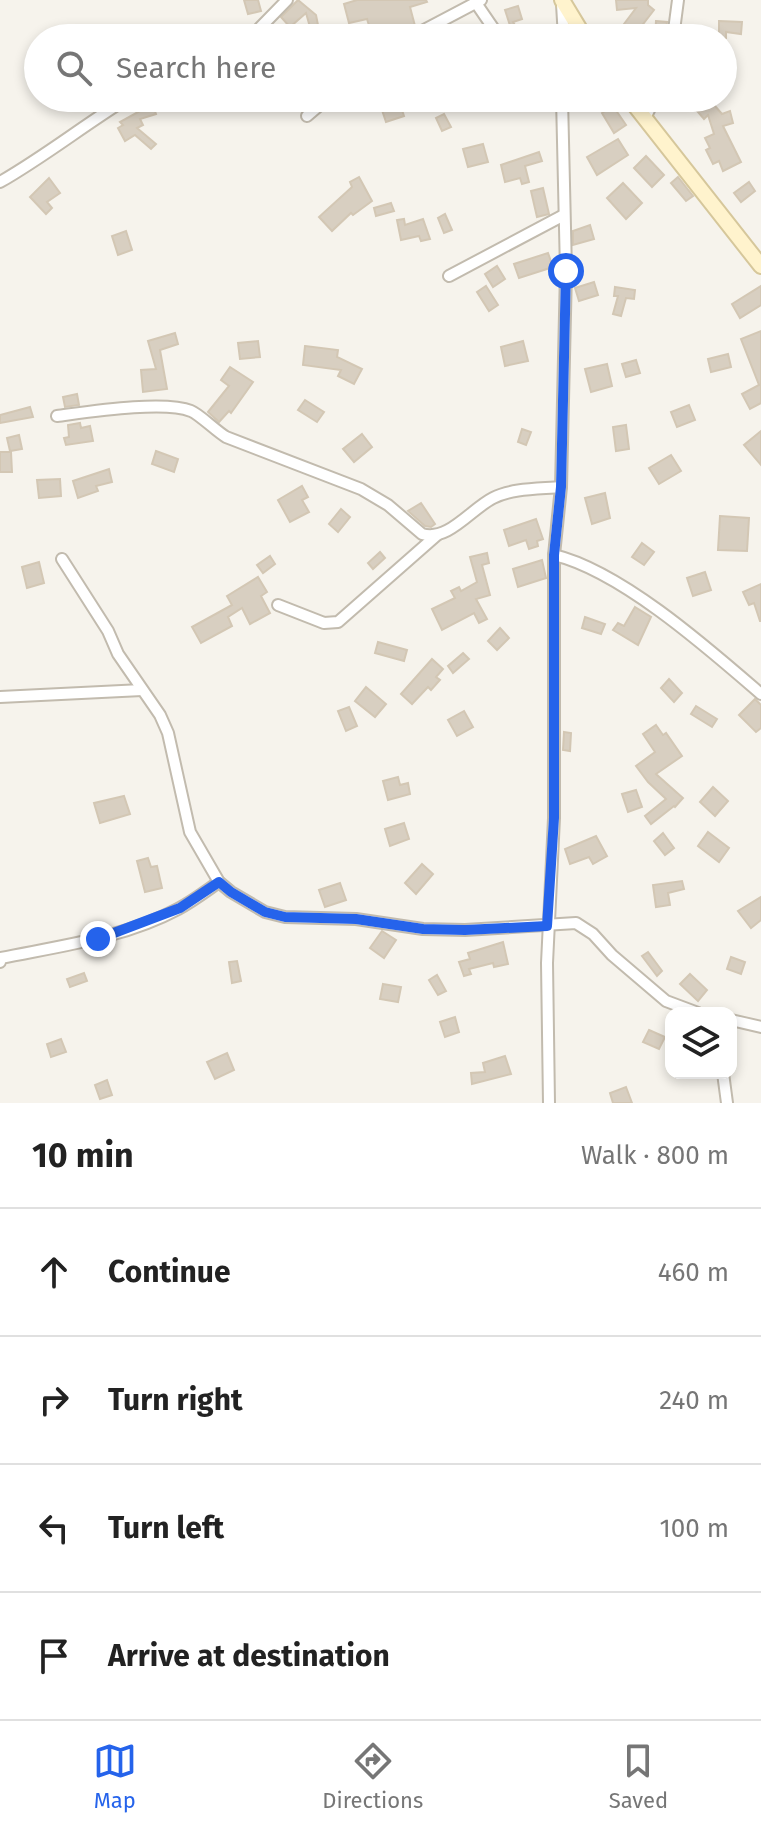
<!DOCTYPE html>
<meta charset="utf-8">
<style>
:root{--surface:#fff;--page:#f2f2f2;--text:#222;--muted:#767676;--line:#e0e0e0;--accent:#2563eb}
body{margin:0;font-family:"Fira Sans",sans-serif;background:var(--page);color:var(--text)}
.controls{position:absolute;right:24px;bottom:24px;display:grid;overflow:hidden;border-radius:16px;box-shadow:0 4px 12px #0003}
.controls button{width:72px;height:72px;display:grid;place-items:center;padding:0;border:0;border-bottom:2px solid var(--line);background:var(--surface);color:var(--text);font:40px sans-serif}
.stop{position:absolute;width:24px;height:24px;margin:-18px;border:6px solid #2563eb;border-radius:50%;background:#fff}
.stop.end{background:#2563eb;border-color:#fff;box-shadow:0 2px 8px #0008}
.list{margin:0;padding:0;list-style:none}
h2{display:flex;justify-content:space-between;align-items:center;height:104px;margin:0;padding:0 32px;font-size:34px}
h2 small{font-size:26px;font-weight:400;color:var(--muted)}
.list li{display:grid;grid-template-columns:52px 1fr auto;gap:24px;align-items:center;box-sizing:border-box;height:128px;padding:0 32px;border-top:2px solid var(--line)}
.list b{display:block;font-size:30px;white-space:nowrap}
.list em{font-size:26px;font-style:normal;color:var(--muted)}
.icon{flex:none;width:44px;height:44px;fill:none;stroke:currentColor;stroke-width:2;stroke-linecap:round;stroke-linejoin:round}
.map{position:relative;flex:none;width:761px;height:1103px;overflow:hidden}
.search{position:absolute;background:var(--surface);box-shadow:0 4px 12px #0003;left:24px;right:24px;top:24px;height:88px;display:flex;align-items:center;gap:20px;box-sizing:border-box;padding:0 28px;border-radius:44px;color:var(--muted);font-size:30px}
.sheet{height:616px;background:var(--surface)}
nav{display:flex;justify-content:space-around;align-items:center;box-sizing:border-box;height:112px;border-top:2px solid var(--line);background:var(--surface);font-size:22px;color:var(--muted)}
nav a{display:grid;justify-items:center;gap:4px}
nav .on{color:var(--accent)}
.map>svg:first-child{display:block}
.building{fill:#d8cfc1;stroke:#d3c7b4;stroke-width:2}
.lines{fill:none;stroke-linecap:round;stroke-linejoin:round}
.minor-casing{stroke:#c2bbae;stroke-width:14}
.secondary-casing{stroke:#d6c79b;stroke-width:18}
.minor{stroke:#fff;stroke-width:10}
.secondary{stroke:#fff3cd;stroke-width:14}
.route{stroke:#2563eb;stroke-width:10}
</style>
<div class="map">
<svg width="761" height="1103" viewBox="0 0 761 1103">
<rect width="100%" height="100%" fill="#f6f3ec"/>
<g class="building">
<polygon points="244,0 258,0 261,11 248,14"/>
<polygon points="298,0 316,15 318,25 310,27 306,13 290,27 281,17"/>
<polygon points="357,0 426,0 427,2 410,7 415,26 383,38 373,38 367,19 349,23 344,4"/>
<polygon points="616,0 648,0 648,5 654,10 633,37 621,28 636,8 617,10"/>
<polygon points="518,6 522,19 513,22 523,38 514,38 505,10"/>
<polygon points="656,21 667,22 665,38 655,38"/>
<polygon points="719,21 742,22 741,34 726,32 726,38 719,38"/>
<polygon points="378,98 415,98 415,99 400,104 404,116 386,122"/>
<polygon points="699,98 708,98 722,114 730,111 733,123 723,126 741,162 723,171 719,161 713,164 706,150 710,148 705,138 714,134 708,115 704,119 692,105"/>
<polygon points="151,100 156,114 140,119 143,125 137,128 156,144 151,149 135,135 125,141 118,128 123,125 120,122 140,111 137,104"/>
<polygon points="613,106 626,125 614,133 602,113"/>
<polygon points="444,114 451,127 442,131 436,118"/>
<polygon points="618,139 628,155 597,175 587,157"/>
<polygon points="483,144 488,162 468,167 463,149"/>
<polygon points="539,152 542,161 525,166 529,182 522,184 520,178 505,182 501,165"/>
<polygon points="646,156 664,175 652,187 634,168"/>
<polygon points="359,177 372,201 353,215 351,213 332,231 319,217 352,187 350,182"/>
<polygon points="678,177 693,196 686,201 671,183"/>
<polygon points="49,178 60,193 47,202 52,208 46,214 30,197"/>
<polygon points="749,182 755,191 741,202 734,193"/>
<polygon points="623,183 642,203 626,219 607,198"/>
<polygon points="543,188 549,214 537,217 531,191"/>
<polygon points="391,203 394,211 376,216 374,208"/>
<polygon points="445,214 452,230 444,233 438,218"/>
<polygon points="404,219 405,225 423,219 430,239 421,241 419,236 401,240 397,220"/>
<polygon points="590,225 594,239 573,245 573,231"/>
<polygon points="126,231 132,250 118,255 112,236"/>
<polygon points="548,253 553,267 519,278 514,264"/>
<polygon points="497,266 505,279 493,287 485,274"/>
<polygon points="594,282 598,295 579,301 575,288"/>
<polygon points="486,286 498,305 489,311 477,292"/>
<polygon points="761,286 761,305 740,318 732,304"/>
<polygon points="615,287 635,290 634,299 626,298 621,316 613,314 618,296 614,296"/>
<polygon points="761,331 761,403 750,409 742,394 759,385 741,339"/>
<polygon points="175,333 178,344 160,350 167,389 143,392 141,370 156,369 148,341"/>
<polygon points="258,341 260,357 240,359 238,343"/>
<polygon points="523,341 528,361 505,366 501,347"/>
<polygon points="305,346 338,350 337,357 362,369 354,384 338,376 341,370 303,365"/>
<polygon points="728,354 731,367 711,372 708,359"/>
<polygon points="636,360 640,373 626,377 622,364"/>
<polygon points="607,364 612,386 591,392 585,369"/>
<polygon points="230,367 253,382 231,413 229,411 219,422 208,412 229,386 221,380"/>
<polygon points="77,394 79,405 65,407 63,397"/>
<polygon points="305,400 324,412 317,422 298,410"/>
<polygon points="689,405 695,420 677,427 671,412"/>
<polygon points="30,407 33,417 0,423 0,415"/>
<polygon points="80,423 81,428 90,426 93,441 66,445 64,438 69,437 68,425"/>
<polygon points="626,425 629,449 616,451 613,427"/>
<polygon points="522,429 531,432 526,445 518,442"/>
<polygon points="761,431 761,465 744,445"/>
<polygon points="362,434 372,447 354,462 343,449"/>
<polygon points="19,435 22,449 10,451 7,438"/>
<polygon points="156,451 178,459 174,472 152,464"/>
<polygon points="0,452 11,452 12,472 0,472"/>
<polygon points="671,455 681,471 659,484 649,468"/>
<polygon points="109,469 112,482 96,486 98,491 78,498 73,481"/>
<polygon points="60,479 61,496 39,498 37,480"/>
<polygon points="302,486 308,497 302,500 309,512 290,522 278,500"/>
<polygon points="605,493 610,518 592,524 585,498"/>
<polygon points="421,503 435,524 431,527 425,526 408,511"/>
<polygon points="341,509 350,517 338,532 329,524"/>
<polygon points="720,516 749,518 747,551 718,550"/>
<polygon points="536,519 543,539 537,541 538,546 529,549 526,540 509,546 504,530"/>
<polygon points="642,543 654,552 644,565 632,557"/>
<polygon points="380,552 385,558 373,569 368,563"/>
<polygon points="487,553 489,563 482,565 490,595 476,599 487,619 479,623 474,613 442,630 432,609 455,598 451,591 459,587 461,591 477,582 470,557"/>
<polygon points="270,556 275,564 263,573 257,565"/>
<polygon points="542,560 546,578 518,587 513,569"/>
<polygon points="39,562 44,583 27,588 22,567"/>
<polygon points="705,572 711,590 693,596 687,578"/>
<polygon points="258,577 267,592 261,596 270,613 250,624 242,608 228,617 232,626 201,643 192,627 232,605 227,596"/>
<polygon points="761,584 761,621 760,621 754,603 749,605 743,592"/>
<polygon points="635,607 651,617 638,645 613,630 618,623 624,626"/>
<polygon points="585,617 605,624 601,634 582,628"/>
<polygon points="500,628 509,638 497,650 488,641"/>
<polygon points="378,642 407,650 404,661 375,653"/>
<polygon points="463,653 469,659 453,673 448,666"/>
<polygon points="432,659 443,669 436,677 440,680 431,690 428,687 412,704 401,694"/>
<polygon points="669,679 682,693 674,702 661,688"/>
<polygon points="366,687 386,704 375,717 355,701"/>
<polygon points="755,699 761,705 761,728 756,732 739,715"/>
<polygon points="696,706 717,719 712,727 691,714"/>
<polygon points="349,707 357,726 346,731 338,711"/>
<polygon points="464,711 473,727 457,736 448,720"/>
<polygon points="656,725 663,735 666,733 682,756 656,774 683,798 675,807 674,806 651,824 645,816 666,799 648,782 636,766 655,752 643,734"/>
<polygon points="564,732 571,733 570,751 563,750"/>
<polygon points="398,777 400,785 408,783 410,794 388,800 383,781"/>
<polygon points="713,787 728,801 715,816 700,802"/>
<polygon points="636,790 642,807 628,812 622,794"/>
<polygon points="124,796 130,814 100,823 94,803"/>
<polygon points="404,823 409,839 390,846 385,829"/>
<polygon points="708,832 729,848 719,862 698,846"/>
<polygon points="663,833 674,848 665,855 654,841"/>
<polygon points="596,836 607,856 593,864 589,857 570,864 565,849"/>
<polygon points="148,858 151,867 157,866 162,888 145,892 137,861"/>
<polygon points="422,864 433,874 416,894 405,883"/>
<polygon points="682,881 684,889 668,893 670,905 656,907 653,885"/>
<polygon points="340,883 346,900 325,907 319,890"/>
<polygon points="761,897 761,920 751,928 738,911"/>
<polygon points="382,931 396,940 384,958 370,948"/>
<polygon points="503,942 508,964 494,967 493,963 469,969 471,974 464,976 459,962 470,959 468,953"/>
<polygon points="648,952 662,971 657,976 642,956"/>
<polygon points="731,957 745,962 741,974 727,969"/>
<polygon points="237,961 241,981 232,983 229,962"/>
<polygon points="84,973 87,981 70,987 67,979"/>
<polygon points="690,974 707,990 698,1001 680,984"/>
<polygon points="437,975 446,991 438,995 429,980"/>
<polygon points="383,984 401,987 398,1002 380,999"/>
<polygon points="455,1017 459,1032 445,1037 440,1022"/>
<polygon points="649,1030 665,1037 659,1049 643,1042"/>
<polygon points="61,1039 66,1052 51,1057 47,1044"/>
<polygon points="227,1053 234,1070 215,1079 207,1062"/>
<polygon points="505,1056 511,1074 472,1084 471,1073 485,1072 483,1063"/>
<polygon points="107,1080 112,1095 100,1099 95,1085"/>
<polygon points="626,1087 632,1103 613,1103 610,1093"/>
</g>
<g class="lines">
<g class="minor-casing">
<g id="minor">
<polyline points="476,3 500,38"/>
<polyline points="562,4 564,38"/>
<polyline points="250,38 287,0"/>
<polyline points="409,38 481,0"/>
<polyline points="673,38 678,0"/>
<polyline points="307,116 328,98"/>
<polyline points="645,118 655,98"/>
<path d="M0,182c44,-25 84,-57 128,-84"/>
<polyline points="449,276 564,215"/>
<path d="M57,416c31,-4 107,-16 134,-5 8,3 25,20 35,26l135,52 27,16 34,29c26,8 49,-25 71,-36 19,-10 47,-9 68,-11"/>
<path d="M554,555c67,16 155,94 207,139"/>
<polyline points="62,559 108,631 118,654 160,715 168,733 190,832 219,882 231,892 265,912 285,917 356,919 423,929 465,930 576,923 593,934 612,955 666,1001 698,1013"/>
<polyline points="278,605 324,623 338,622 437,535"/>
<polyline points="0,697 142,690"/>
<path d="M0,962l1,-4c59,-12 123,-20 177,-49 15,-8 28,-18 41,-27"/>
<polyline points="731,1020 761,1027"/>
<polyline points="723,1073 727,1103"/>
<polyline points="549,1103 547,963 554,818 554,555 561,487 566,271 562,98"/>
</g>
</g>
<g class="secondary-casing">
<g id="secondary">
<polyline points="562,0 585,38"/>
<polyline points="629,98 761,266"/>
</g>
</g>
<use href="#minor" class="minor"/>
<use href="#secondary" class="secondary"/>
</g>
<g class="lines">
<polyline class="route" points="98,939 180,908 219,882 231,892 265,912 285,917 356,919 423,929 465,930 547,926 554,818 554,555 561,487 566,271"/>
</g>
</svg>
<div class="controls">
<button><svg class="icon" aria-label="layers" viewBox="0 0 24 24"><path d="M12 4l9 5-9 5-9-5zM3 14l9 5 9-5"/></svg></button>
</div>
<div class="stop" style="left:566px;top:271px"></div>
<div class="stop end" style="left:98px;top:939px"></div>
<div class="search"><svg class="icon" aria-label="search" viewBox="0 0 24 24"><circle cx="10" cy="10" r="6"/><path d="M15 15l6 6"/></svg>Search here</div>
</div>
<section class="sheet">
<h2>10 min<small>Walk · 800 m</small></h2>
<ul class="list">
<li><svg class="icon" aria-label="ahead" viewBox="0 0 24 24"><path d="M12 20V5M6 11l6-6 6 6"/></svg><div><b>Continue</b></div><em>460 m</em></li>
<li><svg class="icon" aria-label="right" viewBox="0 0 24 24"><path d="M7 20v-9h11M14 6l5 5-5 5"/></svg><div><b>Turn right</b></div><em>240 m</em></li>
<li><svg class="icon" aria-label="left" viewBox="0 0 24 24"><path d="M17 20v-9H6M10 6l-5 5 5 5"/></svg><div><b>Turn left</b></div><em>100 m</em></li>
<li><svg class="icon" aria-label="arrive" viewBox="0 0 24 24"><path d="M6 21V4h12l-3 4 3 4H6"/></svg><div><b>Arrive at destination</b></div></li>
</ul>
</section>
<nav>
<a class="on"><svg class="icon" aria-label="map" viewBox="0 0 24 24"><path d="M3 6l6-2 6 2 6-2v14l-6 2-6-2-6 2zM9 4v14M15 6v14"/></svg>Map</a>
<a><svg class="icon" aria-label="directions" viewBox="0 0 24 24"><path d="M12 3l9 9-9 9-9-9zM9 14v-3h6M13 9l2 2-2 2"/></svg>Directions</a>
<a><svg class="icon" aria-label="saved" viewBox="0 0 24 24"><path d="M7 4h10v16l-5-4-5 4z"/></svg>Saved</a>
</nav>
